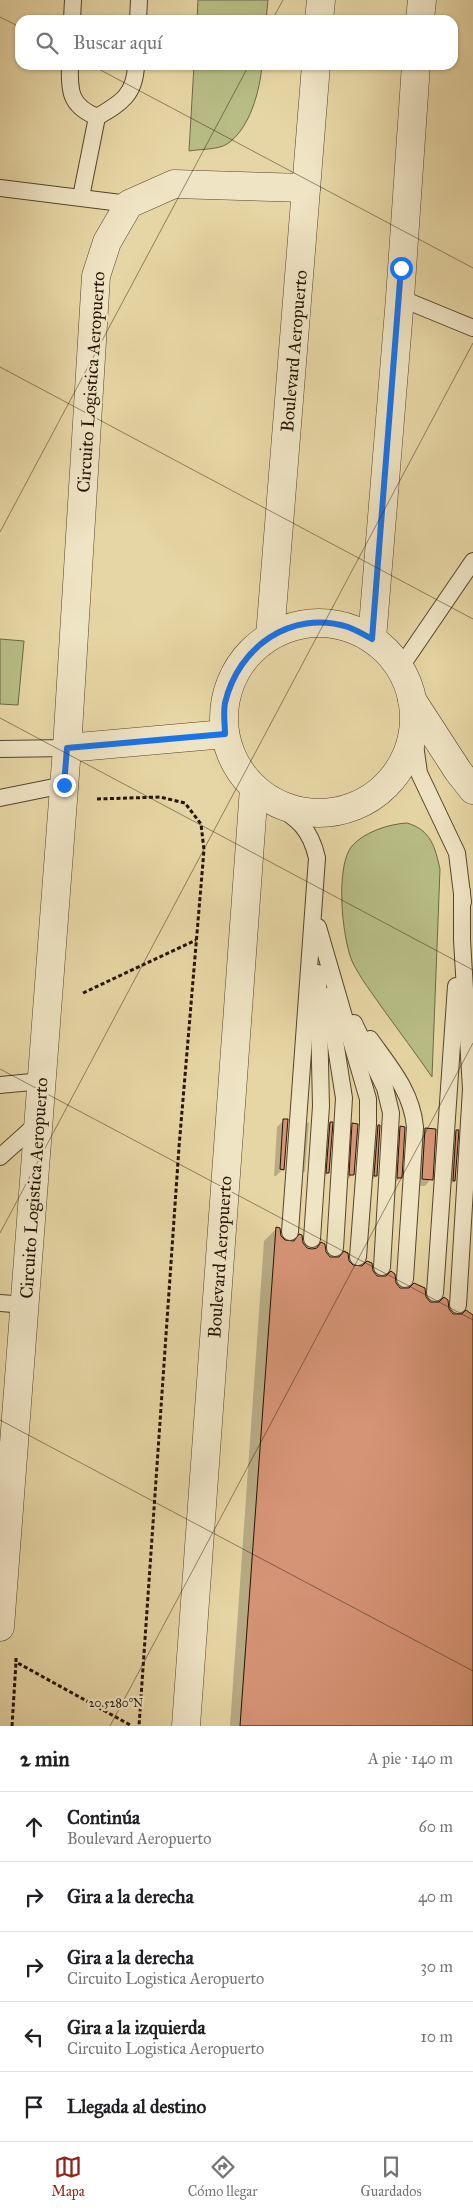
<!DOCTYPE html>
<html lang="es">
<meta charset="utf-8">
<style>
:root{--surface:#fff;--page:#f2f2f2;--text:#202124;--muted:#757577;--line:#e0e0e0;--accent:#8f2418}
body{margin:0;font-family:"IM FELL Great Primer",serif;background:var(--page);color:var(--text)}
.stop{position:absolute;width:15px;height:15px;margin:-11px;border:4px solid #1a73e8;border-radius:50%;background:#fff}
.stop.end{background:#1a73e8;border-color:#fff;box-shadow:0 1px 5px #0008}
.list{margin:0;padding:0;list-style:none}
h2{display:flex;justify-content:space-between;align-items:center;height:65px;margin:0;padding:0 20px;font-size:21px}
h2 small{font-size:16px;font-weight:400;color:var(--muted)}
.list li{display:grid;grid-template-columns:32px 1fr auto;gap:15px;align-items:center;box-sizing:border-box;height:70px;padding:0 20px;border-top:1px solid var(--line)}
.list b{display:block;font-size:19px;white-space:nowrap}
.list p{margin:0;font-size:16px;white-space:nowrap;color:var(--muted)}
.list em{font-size:16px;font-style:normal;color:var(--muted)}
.icon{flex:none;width:28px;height:28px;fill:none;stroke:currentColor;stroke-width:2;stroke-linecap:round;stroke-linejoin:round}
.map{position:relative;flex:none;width:473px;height:1726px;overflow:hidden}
.search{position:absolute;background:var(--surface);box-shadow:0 1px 4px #0004;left:15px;right:15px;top:15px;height:55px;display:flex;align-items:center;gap:12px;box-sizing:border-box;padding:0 18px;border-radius:15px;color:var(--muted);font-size:19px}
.sheet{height:415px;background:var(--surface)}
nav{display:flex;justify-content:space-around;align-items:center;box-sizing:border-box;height:70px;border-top:1px solid var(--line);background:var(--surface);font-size:14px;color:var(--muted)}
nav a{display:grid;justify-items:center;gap:2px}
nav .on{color:var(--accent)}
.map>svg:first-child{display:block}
.green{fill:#b7bd85;stroke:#6e6844}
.shadow{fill:#0003}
.building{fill:#d69476;stroke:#241403}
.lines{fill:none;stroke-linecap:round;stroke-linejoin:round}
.service-casing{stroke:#55442c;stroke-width:18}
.minor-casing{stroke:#55442c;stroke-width:29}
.tertiary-casing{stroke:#55442c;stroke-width:29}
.path{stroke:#241403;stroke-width:3;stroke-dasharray:4 2.5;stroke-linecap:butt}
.service{stroke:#efe4c4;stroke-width:16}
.minor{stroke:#efe4c4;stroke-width:28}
.tertiary{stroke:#efe4c4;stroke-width:28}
.route{stroke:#1a73e8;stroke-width:6}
.ticks{fill:none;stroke:#241403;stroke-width:1;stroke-opacity:0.45}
.labels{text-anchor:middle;stroke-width:4.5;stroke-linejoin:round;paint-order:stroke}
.street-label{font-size:18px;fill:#241403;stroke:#efe4c4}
.ticks-label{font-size:12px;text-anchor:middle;fill:#241403;stroke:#efe4c4;stroke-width:4.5;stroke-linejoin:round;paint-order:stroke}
</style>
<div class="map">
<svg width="473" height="1726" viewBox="0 0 473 1726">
<rect width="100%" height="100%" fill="#e7d6a5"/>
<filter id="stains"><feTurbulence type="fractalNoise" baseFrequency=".004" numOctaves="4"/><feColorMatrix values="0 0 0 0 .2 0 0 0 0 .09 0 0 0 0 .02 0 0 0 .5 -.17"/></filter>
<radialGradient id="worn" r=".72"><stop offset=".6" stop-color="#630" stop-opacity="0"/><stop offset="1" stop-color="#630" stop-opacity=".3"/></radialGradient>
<g class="green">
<polygon points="198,0 268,0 266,20 197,20"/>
<path d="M194,65h68c-2,25 -12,64 -35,79 -9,6 -28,5 -38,7z"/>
<polygon points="0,639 24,641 18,705 0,704"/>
<path d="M407,823c24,7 28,24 33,46l-8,208c-16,-23 -33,-46 -49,-68 -11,-16 -23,-31 -31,-48 -10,-24 -17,-95 0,-115 12,-14 37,-22 55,-23z"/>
</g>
<g class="shadow">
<polygon points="284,1120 283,1169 276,1176 274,1176 277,1127"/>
<polygon points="309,1122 305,1171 298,1178 302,1128"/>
<polygon points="330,1123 328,1173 321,1180 324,1130"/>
<polygon points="353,1125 353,1174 346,1181 346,1131"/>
<polygon points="378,1126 376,1176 369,1183 372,1133"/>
<polygon points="401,1128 400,1178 394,1184 394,1134"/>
<polygon points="425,1129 431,1179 425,1186 415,1186 419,1136"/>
<polygon points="457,1131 454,1181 447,1188 450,1138"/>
<polygon points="276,1229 284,1242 302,1243 306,1249 325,1253 329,1258 348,1261 352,1267 372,1272 376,1277 395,1283 399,1289 425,1297 429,1303 448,1309 451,1314 473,1316 473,1726 230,1726 264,1241"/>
</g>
<g class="building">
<polygon points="283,1119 288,1119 284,1170 280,1169"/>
<polygon points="330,1122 333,1122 329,1173 326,1173"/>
<polygon points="352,1123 358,1124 354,1175 349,1175"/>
<polygon points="378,1125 380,1125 377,1176 374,1176"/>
<polygon points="400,1126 405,1127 402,1178 397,1178"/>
<polygon points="425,1128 436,1129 433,1180 422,1179"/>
<polygon points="456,1130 459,1130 455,1181 453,1181"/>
<polygon points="276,1227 280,1228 281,1236 285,1240 294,1241 299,1234 302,1235 303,1243 307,1248 312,1249 317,1248 321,1242 325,1244 326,1252 330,1257 339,1257 344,1251 348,1253 349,1261 353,1265 362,1266 367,1261 372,1263 373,1271 377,1276 386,1276 391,1271 395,1274 396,1283 400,1288 409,1288 414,1283 425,1288 426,1297 430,1302 439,1302 444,1297 448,1300 449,1309 453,1314 462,1314 466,1310 473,1315 473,1726 240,1726"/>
</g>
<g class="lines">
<g class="service-casing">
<g id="service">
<polyline points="72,20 73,0"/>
<polyline points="138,20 139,0"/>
<path d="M70,65c-1,26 0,41 27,52 24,-14 38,-22 39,-52"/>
<polyline points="0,188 129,204"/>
<polyline points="81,197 97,117"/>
<polyline points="400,298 473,328"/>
<polyline points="400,668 473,561"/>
<polyline points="413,730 419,773 457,853 463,902"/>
<polyline points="0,749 67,748"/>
<polyline points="0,798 64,785"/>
<path d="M272,802c25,17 38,25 45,56l-27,374"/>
<polyline points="318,927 368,1099 368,1124 358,1257"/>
<polyline points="328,996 344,1098 335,1248"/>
<polyline points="354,1023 385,1088 391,1113 382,1267"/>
<path d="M370,1039c20,28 42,53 45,88l-10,152"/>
<polyline points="0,1085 42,1081"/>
<polyline points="0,1157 39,1122"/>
<polyline points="312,1239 321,1106 318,973"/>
<polyline points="435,1293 456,986"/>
<polyline points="0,1303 25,1305"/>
<polyline points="458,1305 471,1089 462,940 462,892"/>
</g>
</g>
<g class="minor-casing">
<polyline id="minor" points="67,748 96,276 107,242 129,204 174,184 306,188"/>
</g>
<g class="tertiary-casing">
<g id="tertiary">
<polyline points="319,20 321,0"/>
<polyline points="420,20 422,0"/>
<circle cx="319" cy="718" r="95"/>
<polyline points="270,636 316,65"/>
<polyline points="372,639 400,298 416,65"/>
<polyline points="412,700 458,771 473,790"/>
<polyline points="0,1627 67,748 225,734"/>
<polyline points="186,1726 254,788"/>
</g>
</g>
<g class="path">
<polyline points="97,799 160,797 185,803 201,824 204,850 179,1147 139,1726"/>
<polyline points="83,993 196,940"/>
<polyline points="16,1658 16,1662 132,1726"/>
<polyline points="12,1726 16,1662"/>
</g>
<use href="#service" class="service"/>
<use href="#minor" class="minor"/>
<use href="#tertiary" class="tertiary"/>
</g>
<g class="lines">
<path class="route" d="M64,785l3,-37 158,-14c0,-10 -2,-21 0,-31 13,-56 66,-94 123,-76 8,3 17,8 24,12l29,-371"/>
</g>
<path class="ticks" d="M0,17l20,10M272,20l11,-20M91,65l382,203M0,367l473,252M0,532l249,-467M0,718l473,252M0,1069l473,251M0,1233l473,-890M0,1420l473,251M110,1726l363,-683"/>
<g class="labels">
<g class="street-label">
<text transform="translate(294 351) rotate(-85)" y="6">Boulevard Aeropuerto</text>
<text transform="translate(91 382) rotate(-86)" y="6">Circuito Logistica Aeropuerto</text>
<text transform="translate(34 1188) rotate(-86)" y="6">Circuito Logistica Aeropuerto</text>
<text transform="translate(220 1257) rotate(-86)" y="6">Boulevard Aeropuerto</text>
</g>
</g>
<g class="ticks-label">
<text x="116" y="1707">20.5280°N</text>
</g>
<rect width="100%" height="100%" filter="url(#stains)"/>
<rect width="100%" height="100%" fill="url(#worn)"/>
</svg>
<div class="stop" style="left:401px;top:268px"></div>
<div class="stop end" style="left:64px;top:785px"></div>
<div class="search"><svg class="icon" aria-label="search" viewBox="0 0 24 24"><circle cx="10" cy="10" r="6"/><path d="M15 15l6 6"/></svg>Buscar aquí</div>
</div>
<section class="sheet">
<h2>2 min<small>A pie · 140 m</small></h2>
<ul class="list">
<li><svg class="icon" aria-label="ahead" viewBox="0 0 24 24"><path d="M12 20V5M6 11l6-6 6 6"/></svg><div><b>Continúa</b><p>Boulevard Aeropuerto</p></div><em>60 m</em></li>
<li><svg class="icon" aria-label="right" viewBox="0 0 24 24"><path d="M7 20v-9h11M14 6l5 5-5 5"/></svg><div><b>Gira a la derecha</b></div><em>40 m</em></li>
<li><svg class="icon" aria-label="right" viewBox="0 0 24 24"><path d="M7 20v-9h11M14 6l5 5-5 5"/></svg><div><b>Gira a la derecha</b><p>Circuito Logistica Aeropuerto</p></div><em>30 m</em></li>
<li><svg class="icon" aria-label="left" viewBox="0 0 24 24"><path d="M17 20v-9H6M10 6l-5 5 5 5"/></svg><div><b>Gira a la izquierda</b><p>Circuito Logistica Aeropuerto</p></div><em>10 m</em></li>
<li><svg class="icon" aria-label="arrive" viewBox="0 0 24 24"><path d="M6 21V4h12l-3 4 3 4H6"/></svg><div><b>Llegada al destino</b></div></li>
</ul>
</section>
<nav>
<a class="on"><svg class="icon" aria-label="map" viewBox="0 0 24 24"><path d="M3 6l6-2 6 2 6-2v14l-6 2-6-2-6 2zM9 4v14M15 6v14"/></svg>Mapa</a>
<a><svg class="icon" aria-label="directions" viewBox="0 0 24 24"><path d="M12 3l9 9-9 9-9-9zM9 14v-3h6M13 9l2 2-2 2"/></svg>Cómo llegar</a>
<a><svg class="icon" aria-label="saved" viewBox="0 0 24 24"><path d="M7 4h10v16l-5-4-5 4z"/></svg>Guardados</a>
</nav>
